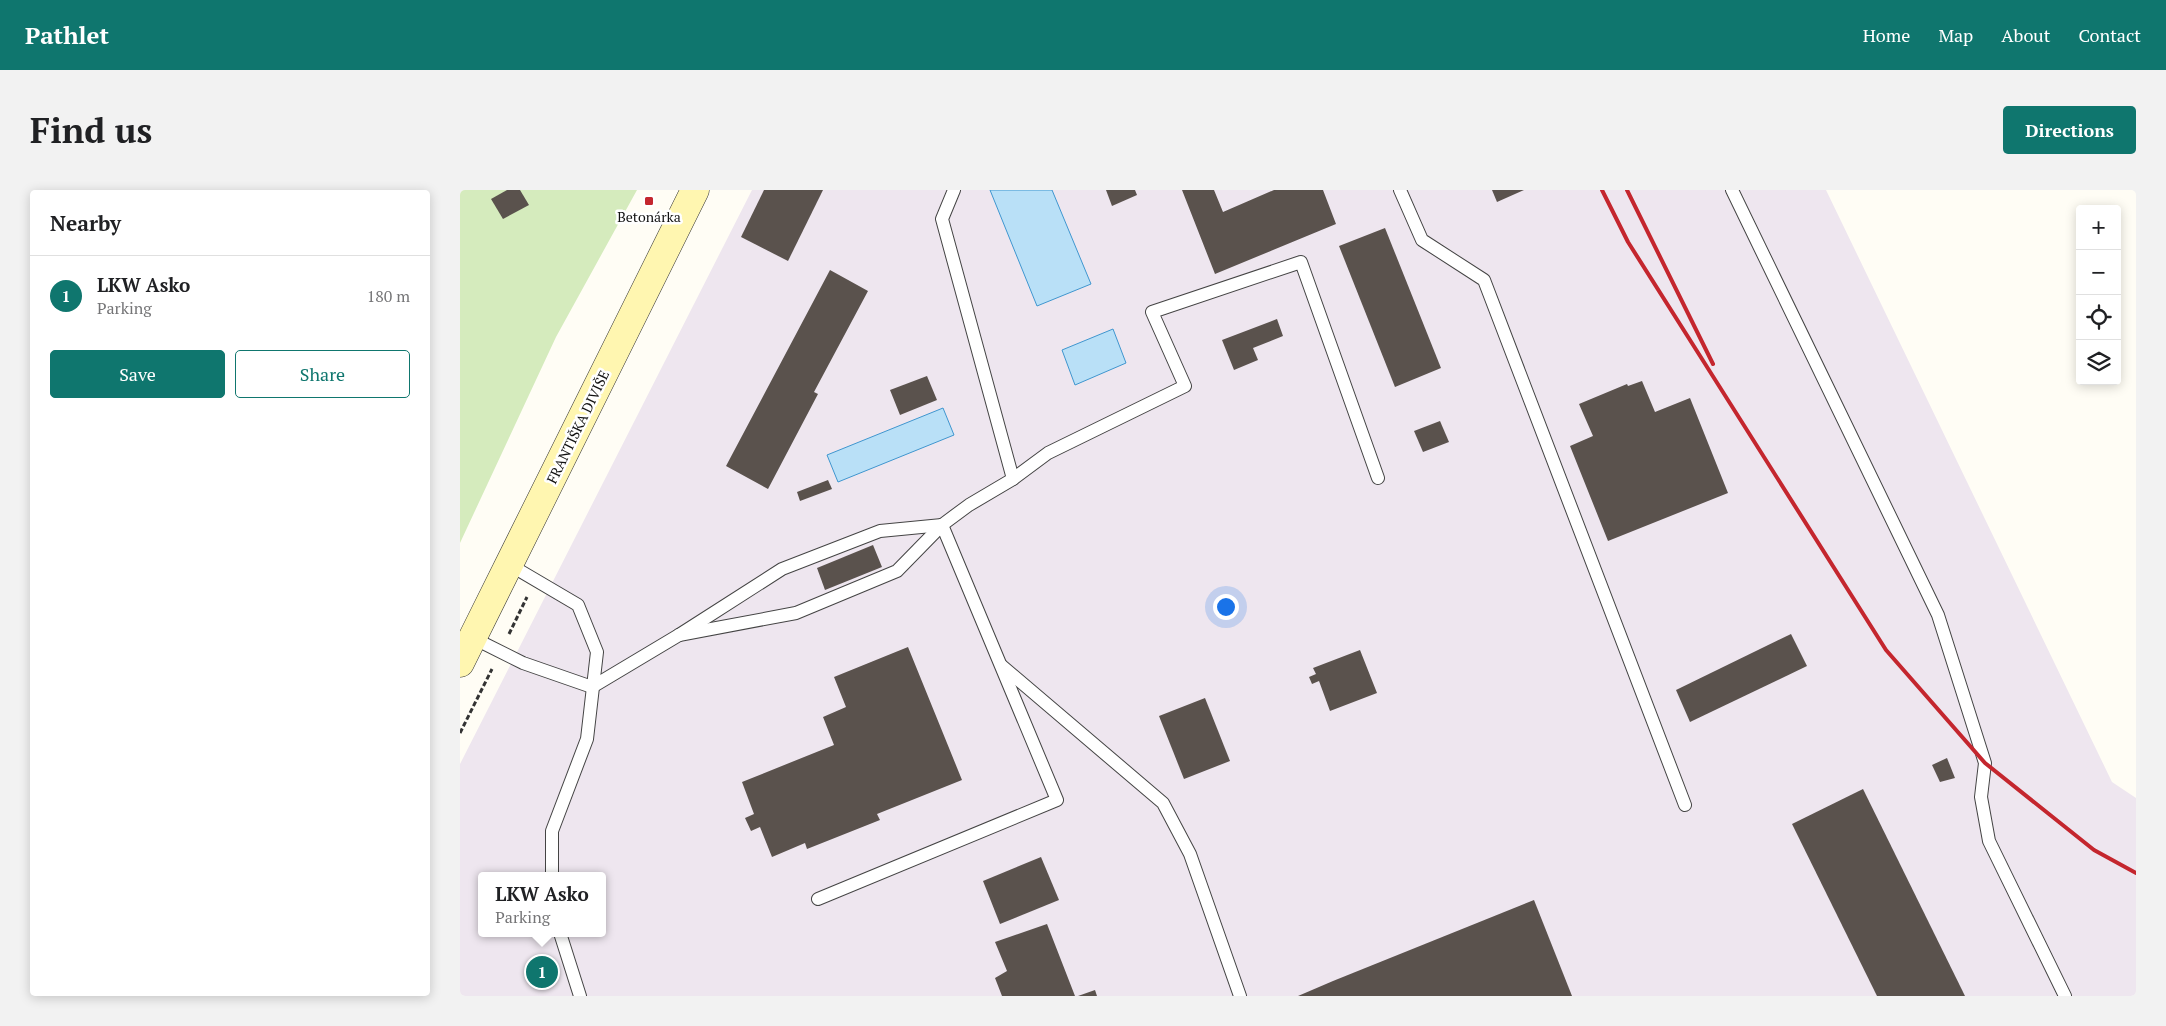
<!DOCTYPE html>
<meta charset="utf-8">
<style>
:root{--surface:#fff;--page:#f2f2f2;--text:#202124;--muted:#757577;--line:#e0e0e0;--accent:#0f766e}
body{margin:0;font-family:"PT Serif",serif;background:var(--page);color:var(--text)}
.controls{position:absolute;right:15px;top:15px;display:grid;overflow:hidden;border-radius:5px;box-shadow:0 2px 12px #0003}
.controls button{width:45px;height:45px;display:grid;place-items:center;padding:0;border:0;border-bottom:1px solid var(--line);background:var(--surface);color:var(--text);font:25px sans-serif}
.you{position:absolute;left:765px;top:416px;width:18px;height:18px;margin:-12px;border:4px solid #fff;border-radius:50%;background:#1a73e8;box-shadow:0 0 0 8px #1a73e833}
.badge{display:grid;place-items:center;width:32px;height:32px;border-radius:50%;background:var(--accent);color:#fff;font-size:16px;font-weight:700}
.pin{position:absolute;translate:-50% -50%;border:2px solid #fff;box-shadow:0 1px 5px #0006}
.popup{position:absolute;left:18px;top:682px;width:128px;height:65px;box-sizing:border-box;display:grid;place-content:center;border-radius:5px;background:var(--surface);filter:drop-shadow(0 1px 4px #0005);font-size:16px;white-space:nowrap;color:var(--muted)}
.popup b{font-size:19px;color:var(--text)}
.popup::after{content:'';position:absolute;left:50%;top:100%;margin-left:-10px;border:10px solid transparent;border-top-color:var(--surface)}
.list{margin:0;padding:0;list-style:none}
h2{display:flex;justify-content:space-between;align-items:center;height:65px;margin:0;padding:0 20px;font-size:21px}
h2 small{font-size:16px;font-weight:400;color:var(--muted)}
.list li{display:grid;grid-template-columns:32px 1fr auto;gap:15px;align-items:center;box-sizing:border-box;height:80px;padding:0 20px;border-top:1px solid var(--line)}
.list b{display:block;font-size:19px;white-space:nowrap}
.list p{margin:0;font-size:16px;white-space:nowrap;color:var(--muted)}
.list em{font-size:16px;font-style:normal;color:var(--muted)}
.actions{display:flex;gap:10px;padding:15px 20px}
.actions a{flex:1;padding:11px 0;border:1px solid var(--accent);border-radius:5px;text-align:center;font-size:18px;color:var(--accent)}
.actions .main{background:var(--accent);color:#fff}
.icon{flex:none;width:28px;height:28px;fill:none;stroke:currentColor;stroke-width:2;stroke-linecap:round;stroke-linejoin:round}
.map{position:relative;flex:none;width:1676px;height:806px;overflow:hidden;border-radius:5px}
header{display:flex;align-items:center;gap:30px;box-sizing:border-box;height:70px;padding:0 25px;background:var(--accent);color:#fff}
header strong{font-size:24px}
nav{display:flex;gap:28px;margin-inline-start:auto;font-size:18px}
.intro{display:flex;align-items:center;justify-content:space-between;box-sizing:border-box;height:120px;padding:0 30px}
h1{margin:0;font-size:35px}
.button{padding:12px 22px;border-radius:5px;background:var(--accent);color:#fff;font-size:18px;font-weight:700}
main{display:flex;gap:30px;padding:0 30px}
aside{flex:1;background:var(--surface);border-radius:5px;box-shadow:0 2px 12px #0003}
.map>svg:first-child{display:block}
.industrial{fill:#eee6ef;fill-rule:evenodd}
.green{fill:#d5ebbd}
.water{fill:#b9e0f7;stroke:#3f96cf}
.building{fill:#5a524d}
.lines{fill:none;stroke-linecap:round;stroke-linejoin:round}
.lane-casing{stroke:#444;stroke-width:14}
.secondary-casing{stroke:#333;stroke-width:29}
.path{stroke:#333;stroke-width:3;stroke-dasharray:5 2.5;stroke-linecap:butt}
.lane{stroke:#fff;stroke-width:12}
.secondary{stroke:#fff6b0;stroke-width:28}
.rail{stroke:#c4262e;stroke-width:4}
.poi-dot{fill:#c4262e;stroke:#fff;stroke-width:2}
.labels{text-anchor:middle;stroke-width:5;stroke-linejoin:round;paint-order:stroke}
.poi-label{font-size:14px;fill:#111;stroke:#fff}
.street-label{font-size:14px;fill:#111;stroke:#fff}
</style>
<header>
<strong>Pathlet</strong>
<nav><a>Home</a><a>Map</a><a>About</a><a>Contact</a></nav>
</header>
<div class="intro"><h1>Find us</h1><a class="button">Directions</a></div>
<main>
<aside>
<h2>Nearby<small></small></h2>
<ul class="list">
<li><span class="badge">1</span><div><b>LKW Asko</b><p>Parking</p></div><em>180 m</em></li>
</ul>
<div class="actions"><a class="main">Save</a><a>Share</a></div>
</aside>
<div class="map">
<svg width="1676" height="806" viewBox="0 0 1676 806">
<rect width="100%" height="100%" fill="#fffdf5"/>
<path class="industrial" d="M292,0h1074l286,592 24,16v198h-1676v-232zM22,686h120v57h-120z"/>
<polygon class="green" points="0,0 177,0 96,147 0,353"/>
<g class="water">
<polygon points="530,0 592,0 631,94 577,116"/>
<polygon points="653,139 666,173 615,195 602,160"/>
<polygon points="483,218 494,245 378,292 367,265"/>
</g>
<g class="building">
<polygon points="47,0 60,0 69,15 43,29 31,9"/>
<polygon points="304,0 363,0 328,71 281,47"/>
<polygon points="646,0 675,0 677,5 652,16"/>
<polygon points="722,0 754,0 763,22 814,0 863,0 876,34 755,84"/>
<polygon points="1032,0 1064,0 1037,12"/>
<polygon points="925,38 981,178 935,197 879,56"/>
<polygon points="370,80 408,101 354,202 358,204 308,299 266,276"/>
<polygon points="817,129 823,146 793,158 798,170 774,180 762,150"/>
<polygon points="467,186 477,210 440,225 430,200"/>
<polygon points="1182,191 1195,222 1230,208 1268,303 1148,351 1110,256 1133,246 1119,214 1167,194 1168,196"/>
<polygon points="980,231 989,252 963,262 954,241"/>
<polygon points="368,290 372,299 340,311 337,302"/>
<polygon points="413,355 422,377 365,400 357,378"/>
<polygon points="1331,444 1347,476 1230,532 1216,500"/>
<polygon points="448,457 502,590 417,624 420,630 347,659 345,653 312,667 300,637 291,641 285,628 294,624 282,592 374,555 363,527 386,517 374,487"/>
<polygon points="900,460 917,503 870,521 859,491 852,494 849,487 856,484 853,478"/>
<polygon points="745,508 770,571 724,589 699,526"/>
<polygon points="1487,568 1495,588 1480,592 1472,575"/>
<polygon points="1403,599 1505,806 1417,806 1332,634"/>
<polygon points="581,667 599,710 540,734 523,691"/>
<polygon points="1074,710 1112,806 838,806 873,791"/>
<polygon points="587,734 615,806 542,806 535,788 547,781 535,752"/>
<polygon points="635,800 637,806 618,806"/>
</g>
<g class="lines">
<g class="lane-casing">
<g id="lane">
<polyline points="494,0 482,29 553,289"/>
<polyline points="940,0 962,50 1024,90 1225,615"/>
<polyline points="1272,0 1478,425 1525,573 1521,607 1529,651 1605,806"/>
<polyline points="50,375 118,415 137,462 127,549 92,641 92,686"/>
<polyline points="219,445 336,423 437,381 482,335 509,315 553,289 588,263 725,196 692,122 841,72 918,288"/>
<polyline points="13,448 63,473 132,497 219,445 322,379 420,341 482,335"/>
<polyline points="542,476 703,613 730,664 780,806"/>
<polyline points="358,709 597,610 482,335"/>
<polyline points="100,743 120,806"/>
</g>
</g>
<g class="secondary-casing">
<polyline id="secondary" points="0,473 235,0"/>
</g>
<g class="path">
<polyline points="49,444 67,407"/>
<polyline points="0,543 32,479"/>
</g>
<use href="#lane" class="lane"/>
<use href="#secondary" class="secondary"/>
<g class="rail">
<polyline points="1142,0 1168,52 1426,460 1525,573 1634,660 1676,683"/>
<polyline points="1167,0 1253,174"/>
</g>
</g>
<rect class="poi-dot" x="184" y="6" width="10" height="10" rx="2.5"/>
<g class="labels">
<g class="poi-label">
<text x="189" y="32">Betonárka</text>
</g>
<g class="street-label">
<text transform="translate(118 237) rotate(-64)" y="5">FRANTIŠKA DIVIŠE</text>
</g>
</g>
</svg>
<div class="controls">
<button>+</button>
<button>−</button>
<button><svg class="icon" aria-label="locate" viewBox="0 0 24 24"><circle cx="12" cy="12" r="6"/><path d="M12 2v4M12 18v4M2 12h4M18 12h4"/></svg></button>
<button><svg class="icon" aria-label="layers" viewBox="0 0 24 24"><path d="M12 4l9 5-9 5-9-5zM3 14l9 5 9-5"/></svg></button>
</div>
<div class="you"></div>
<div class="pin badge" style="left:82px;top:782px">1</div>
<div class="popup"><b>LKW Asko</b>Parking</div>
</div>
</main>
